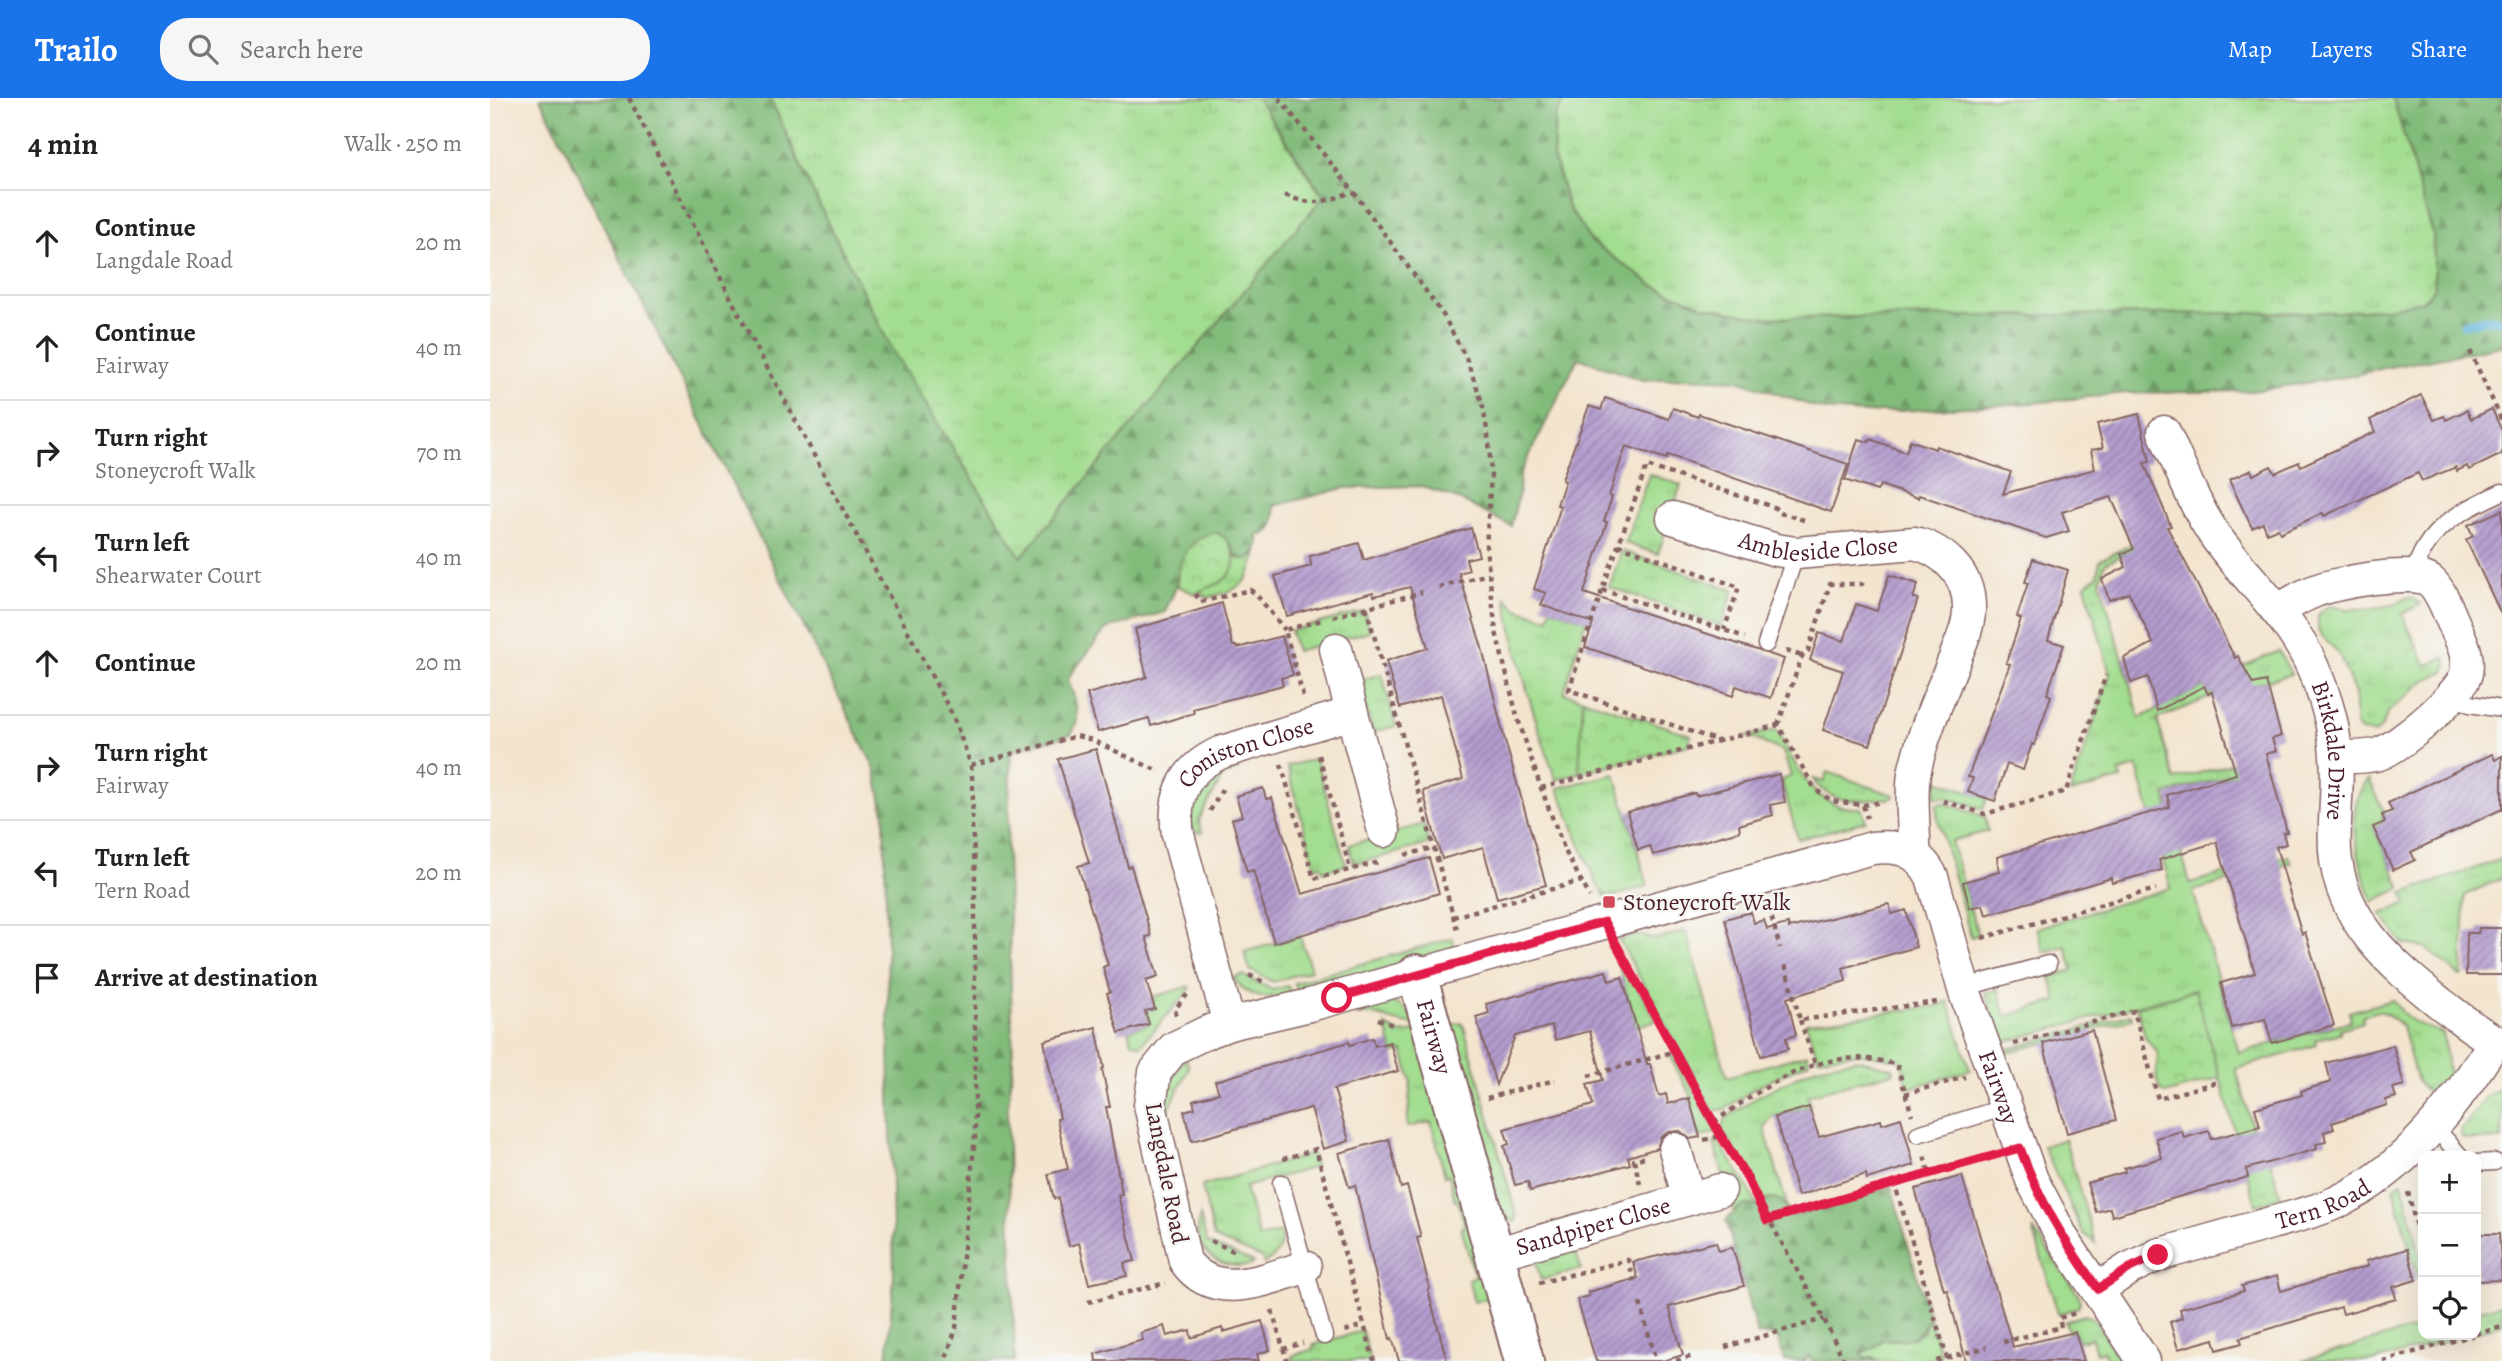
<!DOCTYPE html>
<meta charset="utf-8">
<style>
:root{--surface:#fff;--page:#f6f6f6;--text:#222;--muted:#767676;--line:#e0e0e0;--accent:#1a73e8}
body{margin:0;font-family:Alegreya,serif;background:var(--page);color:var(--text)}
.controls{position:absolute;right:21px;bottom:21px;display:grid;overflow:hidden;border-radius:14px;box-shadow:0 7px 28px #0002}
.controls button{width:63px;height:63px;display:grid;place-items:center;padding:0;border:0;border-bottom:2px solid var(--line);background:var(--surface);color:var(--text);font:35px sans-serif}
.stop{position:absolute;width:21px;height:21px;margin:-16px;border:5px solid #e11d48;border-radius:50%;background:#fff}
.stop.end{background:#e11d48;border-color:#fff;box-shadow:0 2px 7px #0008}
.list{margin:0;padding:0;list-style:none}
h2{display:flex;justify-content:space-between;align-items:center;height:91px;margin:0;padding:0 28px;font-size:30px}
h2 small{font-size:23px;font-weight:400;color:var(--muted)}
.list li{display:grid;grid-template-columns:46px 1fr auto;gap:21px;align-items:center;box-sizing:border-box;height:105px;padding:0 28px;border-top:2px solid var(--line)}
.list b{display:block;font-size:26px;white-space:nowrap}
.list p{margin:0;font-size:23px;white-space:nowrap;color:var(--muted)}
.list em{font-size:23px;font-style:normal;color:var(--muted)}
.icon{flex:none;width:38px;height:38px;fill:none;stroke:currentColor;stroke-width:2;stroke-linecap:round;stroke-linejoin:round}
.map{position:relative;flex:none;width:2012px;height:1263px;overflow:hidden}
header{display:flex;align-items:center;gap:42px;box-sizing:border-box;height:98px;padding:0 35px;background:var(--accent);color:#fff}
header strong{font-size:33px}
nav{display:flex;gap:38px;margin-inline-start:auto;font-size:24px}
.search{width:490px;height:63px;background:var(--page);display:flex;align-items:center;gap:18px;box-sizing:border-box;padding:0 24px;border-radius:28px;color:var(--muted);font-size:26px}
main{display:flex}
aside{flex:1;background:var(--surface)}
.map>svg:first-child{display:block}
.grass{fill:url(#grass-tufts);stroke:#767e5e;stroke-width:2}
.forest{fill:url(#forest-firs);stroke:#666e52;stroke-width:2}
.park{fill:url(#park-crowns);stroke:#767e5e;stroke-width:2}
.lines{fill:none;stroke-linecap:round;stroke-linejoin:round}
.stream{stroke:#5fb6dc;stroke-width:9}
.building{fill:url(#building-hatch)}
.service-casing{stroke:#856464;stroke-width:19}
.minor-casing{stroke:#856464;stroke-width:35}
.tertiary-casing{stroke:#856464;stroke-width:42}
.path{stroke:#856464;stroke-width:4.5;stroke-dasharray:5 5;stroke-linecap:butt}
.service{stroke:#fff;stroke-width:16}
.minor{stroke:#fff;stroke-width:32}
.tertiary{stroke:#fff;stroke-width:38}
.route{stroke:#e11d48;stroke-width:9}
.poi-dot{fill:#d1495b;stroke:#f6f6f2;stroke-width:2.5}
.labels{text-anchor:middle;stroke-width:5;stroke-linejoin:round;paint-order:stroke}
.street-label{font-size:24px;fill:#4a1f2b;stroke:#f6f6f2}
.poi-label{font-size:24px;fill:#4a1f2b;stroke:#f6f6f2;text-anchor:start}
</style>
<header>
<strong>Trailo</strong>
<div class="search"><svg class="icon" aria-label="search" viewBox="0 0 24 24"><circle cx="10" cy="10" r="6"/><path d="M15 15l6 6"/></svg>Search here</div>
<nav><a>Map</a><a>Layers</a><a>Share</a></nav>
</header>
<main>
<aside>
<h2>4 min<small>Walk · 250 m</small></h2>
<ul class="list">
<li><svg class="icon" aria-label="ahead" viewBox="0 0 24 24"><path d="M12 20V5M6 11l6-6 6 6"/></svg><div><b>Continue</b><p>Langdale Road</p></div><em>20 m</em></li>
<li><svg class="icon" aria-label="ahead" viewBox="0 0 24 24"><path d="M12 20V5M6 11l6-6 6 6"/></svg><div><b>Continue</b><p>Fairway</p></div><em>40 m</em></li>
<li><svg class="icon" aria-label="right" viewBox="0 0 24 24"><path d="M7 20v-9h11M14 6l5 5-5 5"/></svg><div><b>Turn right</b><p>Stoneycroft Walk</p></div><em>70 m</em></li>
<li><svg class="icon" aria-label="left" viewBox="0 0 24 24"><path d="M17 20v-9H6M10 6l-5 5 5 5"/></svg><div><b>Turn left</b><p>Shearwater Court</p></div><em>40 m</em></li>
<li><svg class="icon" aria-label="ahead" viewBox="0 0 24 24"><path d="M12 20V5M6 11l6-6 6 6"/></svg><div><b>Continue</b></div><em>20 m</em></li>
<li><svg class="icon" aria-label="right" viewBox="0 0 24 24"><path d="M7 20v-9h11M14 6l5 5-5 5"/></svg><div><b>Turn right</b><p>Fairway</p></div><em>40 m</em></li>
<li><svg class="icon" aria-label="left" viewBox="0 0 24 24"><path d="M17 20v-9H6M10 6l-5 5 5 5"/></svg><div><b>Turn left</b><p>Tern Road</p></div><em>20 m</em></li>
<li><svg class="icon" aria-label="arrive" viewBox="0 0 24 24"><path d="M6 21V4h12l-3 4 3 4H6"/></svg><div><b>Arrive at destination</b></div></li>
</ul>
</aside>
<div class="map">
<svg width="2012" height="1263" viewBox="0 0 2012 1263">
<defs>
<pattern id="grass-tufts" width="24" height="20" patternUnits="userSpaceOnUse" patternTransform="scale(1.75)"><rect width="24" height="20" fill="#a3dd90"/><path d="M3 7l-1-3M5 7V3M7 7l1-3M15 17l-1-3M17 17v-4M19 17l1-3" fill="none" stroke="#8ebd7c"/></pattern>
<pattern id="forest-firs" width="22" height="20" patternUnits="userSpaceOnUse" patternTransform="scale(1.75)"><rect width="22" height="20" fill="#82bc7a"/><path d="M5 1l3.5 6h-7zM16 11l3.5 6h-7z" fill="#6c9864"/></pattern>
<pattern id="park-crowns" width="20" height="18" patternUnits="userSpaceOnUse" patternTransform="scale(1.75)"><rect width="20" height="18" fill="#a3dd90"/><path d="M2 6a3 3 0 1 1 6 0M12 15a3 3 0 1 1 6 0" fill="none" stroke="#8ebd7c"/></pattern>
<pattern id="building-hatch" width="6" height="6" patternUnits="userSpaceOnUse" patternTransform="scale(1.75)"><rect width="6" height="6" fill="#b39cce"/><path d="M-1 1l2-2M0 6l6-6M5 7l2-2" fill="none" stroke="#947fa7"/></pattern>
</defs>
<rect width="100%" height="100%" fill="#f6f6f2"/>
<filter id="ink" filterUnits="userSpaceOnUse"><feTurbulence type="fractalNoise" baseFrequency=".0143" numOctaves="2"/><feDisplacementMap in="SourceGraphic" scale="14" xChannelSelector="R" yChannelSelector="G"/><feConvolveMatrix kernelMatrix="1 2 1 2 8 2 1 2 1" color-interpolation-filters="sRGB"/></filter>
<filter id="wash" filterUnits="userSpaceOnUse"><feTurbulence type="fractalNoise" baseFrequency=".00686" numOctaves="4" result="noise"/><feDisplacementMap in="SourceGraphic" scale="28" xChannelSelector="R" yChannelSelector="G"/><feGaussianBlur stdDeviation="1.57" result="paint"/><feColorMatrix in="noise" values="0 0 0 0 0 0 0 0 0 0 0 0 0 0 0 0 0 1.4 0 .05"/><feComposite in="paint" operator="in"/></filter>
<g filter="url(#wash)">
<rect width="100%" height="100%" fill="#f3e4ce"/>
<g class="grass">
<polygon points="280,0 767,0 822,83 834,98 531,460 402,252 320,88"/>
<polygon points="1075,0 1903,0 1943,136 1945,189 1933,203 1898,210 1849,214 1304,220 1268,219 1213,208 1164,188 1101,143 1078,109 1063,58 1065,18"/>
<polygon points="1159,376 1191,387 1168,456 1135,445"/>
<path d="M1667,434l3,5 -55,26 -5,18 40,137 64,-32 5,8 8,-4 26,-24 36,-15 12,23 -78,22 -56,23 18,61 80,-23 3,11 -93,26 25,89 98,-27 3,7 -98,28 46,162 112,-32 -2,-9 44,-12c13,21 27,26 50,33l6,43 -17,21 -15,-15 -15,-56 -16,-13 -8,-2 -16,5 1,6 -23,7v4l-25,7 1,5 -80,24 18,64 7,-2 20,66 -25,8 -61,-215 -194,53 -16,-50 13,-4 8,27 51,-15 -6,-24 22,-7 -7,-24 -22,6 -7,-24 134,-40 -34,-121 -18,5 2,7 -51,14 40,-119 -25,-89 12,-9 3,-16z"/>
<path d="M768,451c-11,37 -15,39 -51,49l-8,-7c16,-10 33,-12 35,-36l4,4 14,-3z"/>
<polygon points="1132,453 1244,492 1231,528 1119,489"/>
<path d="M1920,499l11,7 -19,10 24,51 19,-8 2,7 -2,8 -20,8 -36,31 -8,17 -6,6 -16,-4 -4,-6v-30l-16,-40 -21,-23v-16c13,-15 15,-6 31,-6 13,0 33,-1 46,-5 6,-2 8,-6 15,-7z"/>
<path d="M1016,500l11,11 31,9 3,-10 35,12 -22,73 19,6 -4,74 -23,7c-22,-61 -39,-118 -50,-182z"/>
<polygon points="874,513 880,533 806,553 800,533"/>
<polygon points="892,576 906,628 883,634 868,583"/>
<path d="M1286,632c21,35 37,82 85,78l5,13 -68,18 -17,-59 10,-4 -8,-25 -36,-15z"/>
<polygon points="826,661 856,767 833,773 831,767 825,769 797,668"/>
<path d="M736,665l10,3 2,4 -15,6 -21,38 -3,6 3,12 -4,1 -9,-8c3,-35 10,-42 37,-62z"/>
<path d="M1337,674l67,23 -1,3c-30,2 -62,10 -80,-19l11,3z"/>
<polygon points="1125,676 1158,788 1117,800 1107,787 1068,690"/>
<path d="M1879,681l16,35 -3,1 3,7 -11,6 27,60 -29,14c-11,-34 -32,-94 -3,-123z"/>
<polygon points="1447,682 1497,700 1493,711 1455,699 1445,700"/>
<polygon points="1454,705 1495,719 1498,733 1461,743 1488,837 1481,839 1448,722 1446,707"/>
<polygon points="934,726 939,746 864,766 859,747"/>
<polygon points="2012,761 2012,780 1975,797 1972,877 1970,878 1934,849 1913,846 1891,816 1917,805 1913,795"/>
<polygon points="1196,833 1237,979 1317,956 1319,964 1266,989 1234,1012 1223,1012 1129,842 1147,837 1167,841"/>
<polygon points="810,838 821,872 783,884 760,872 754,854"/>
<polygon points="963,840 964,852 807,895 804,885"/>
<polygon points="1122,844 1166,922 1163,923 1146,929"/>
<path d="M753,877l29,15 16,-4 3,8c-27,6 -40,6 -58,-16z"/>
<polygon points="699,888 700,891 651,947 642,944 638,932 659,926 655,913 665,910 661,900"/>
<path d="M888,902c19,1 29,7 38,24 -21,2 -37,-14 -58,-8l-3,-10z"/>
<polygon points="1458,903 1480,972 1419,990 1410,962 1368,955 1328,960 1316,925 1447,908"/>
<polygon points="1641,916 1642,921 1517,955 1514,952"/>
<polygon points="971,925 974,929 1027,1119 1025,1124 1012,1116 956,928"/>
<polygon points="896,928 909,935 929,933 1003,1199 984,1204 978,1181 985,1179 971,1129 975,1128 968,1103 965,1103 959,1077 955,1078 941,1024 917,1029 921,983 913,953 903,955"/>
<polygon points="1185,958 1226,1032 1225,1035 1210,1039 1199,1000 1202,999 1180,959"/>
<path d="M696,960l3,10 -23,47c-2,-23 6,-41 20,-57z"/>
<polygon points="1367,961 1403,970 1404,974 1318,997 1320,1008 1282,1019 1274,1029 1298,1111 1291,1103 1277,1101 1273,1104 1257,1071 1231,1031 1236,1020 1270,997 1326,969"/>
<polygon points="2012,989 2012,1042 1974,1041 1971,1038 1972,1031 1997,998"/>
<polygon points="1575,1041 1605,1145 1593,1135 1553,1048"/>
<polygon points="1224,1044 1229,1045 1254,1082 1267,1108 1247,1111 1244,1115"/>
<path d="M822,1056l3,13 -70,20 14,51 22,-6c2,15 -4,24 -17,32l-2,-6 -48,-20 -12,-52z"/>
<polygon points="1912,1084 1933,1168 1933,1197 1903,1090"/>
<path d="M710,1118l7,27 46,19 -1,3c-33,5 -62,-13 -52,-49z"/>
<polygon points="1543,1131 1588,1196 1590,1204 1588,1210 1568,1216"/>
<polygon points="1084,1147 1091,1171 1051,1182 1046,1164 1056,1155"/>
<polygon points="2012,1206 2012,1226 1986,1234 1986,1213"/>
<polygon points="1595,1217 1604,1221 1630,1263 1617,1263 1614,1253 1606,1255 1602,1240 1588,1243 1585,1234 1579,1235 1575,1223"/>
<polygon points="1439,1219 1451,1257 1431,1263 1387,1263 1383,1259 1374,1260 1371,1255 1386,1248 1391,1242 1411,1242 1433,1234"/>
<polygon points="1933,1228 1933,1237 1976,1237 1885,1263 1812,1263"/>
<polygon points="872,1233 880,1263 803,1263 802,1258 824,1251 823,1247"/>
</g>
<g class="forest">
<path d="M50,0h230l40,88 82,164 129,207 303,-361 -67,-98h308l-10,18 -2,40 15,51 23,34 63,45 49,20 55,11 36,1 545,-6 49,-4 35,-7 12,-15 -2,-52 -40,-136h109v248l-118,22 -38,9 -94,14 -127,2 -92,10 -168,10 -41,-3 -86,-30 -55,-2 -40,2 -65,-22 -58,116 -1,18 -8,34 -53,-27 -37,-13 -77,2 -70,18c2,14 0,29 -17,29l2,7c-4,19 -22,25 -27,3l-55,30c1,14 -7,24 -12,37l-59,17 -38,49c5,18 16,40 3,56l-60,17 -4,97 6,214 -6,53 8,246h-128l7,-85 -10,-463 -9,-44z"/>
<path d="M1401,1088l38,131c-13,30 -21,20 -47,23l-6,6 -15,7 3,5 9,-1 4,4h-66l-2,-6 -4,6h-21l-7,-25 -20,-2 -31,-114c10,-9 16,-19 31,-14 17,-12 27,-9 34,11z"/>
</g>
<g class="park">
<path d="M727,435c17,8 24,32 8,46 -8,7 -21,9 -30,15l-17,-8c-1,-25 12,-51 39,-53z"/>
<polygon points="1093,601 1201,637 1199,647 1089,675"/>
<path d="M1705,892l25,88 -55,16c-13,-11 -8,-26 -7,-41l-12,-14 -9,-32z"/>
</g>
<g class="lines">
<polyline class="stream" points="1974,226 1996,221 2012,222"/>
</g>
<g id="blocks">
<g class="building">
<polygon points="1931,297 1944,322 1954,318 1956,322 1977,312 1981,321 2002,311 2012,333 2012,356 1979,372 1977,368 1967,373 1966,369 1932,383 1928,375 1834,418 1833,415 1790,435 1788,430 1777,435 1773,425 1762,430 1739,382 1761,372 1763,377 1781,368 1785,375 1809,364 1811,368 1832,358 1885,334 1880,322"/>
<polygon points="1115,300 1179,321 1183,310 1208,319 1209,316 1358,366 1341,414 1178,357 1177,361 1136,348 1127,374 1119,398 1122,399 1114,423 1117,424 1094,495 1294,561 1281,600 1246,588 1243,598 1095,549 1103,525 1051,507 1056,495 1044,491 1071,408 1067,407 1075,383 1072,382 1099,308 1111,312"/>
<polygon points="1649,316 1660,364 1654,365 1681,428 1677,429 1745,560 1748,558 1763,586 1776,583 1791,638 1782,641 1786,653 1776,656 1797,734 1793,735 1796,746 1786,749 1812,836 1815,834 1844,927 1782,945 1775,921 1742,930 1731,885 1765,875 1727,744 1669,762 1672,772 1622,785 1621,780 1496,817 1493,807 1480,810 1473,784 1509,774 1507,759 1680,709 1677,697 1746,676 1722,594 1718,596 1714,588 1667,613 1658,579 1641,585 1634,560 1663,545 1639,495 1619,502 1612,481 1636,469 1631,456 1644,451 1621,399 1572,414 1579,433 1556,440 1429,397 1428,400 1390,387 1387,393 1355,382 1368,341 1379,344 1380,341 1416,354 1420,342 1445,351 1446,348 1521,374 1513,396 1605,371 1601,352 1613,350 1607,326"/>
<polygon points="2012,412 2012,518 1976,442 1983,438 1978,427"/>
<polygon points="981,430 989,458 976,461 979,472 969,475 992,550 1014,639 1056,787 1007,800 993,749 952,761 947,745 933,693 973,681 951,597 910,610 901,581 896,563 938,550 920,489 884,498 883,494 797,518 785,478 821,468 820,458 869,445 874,462"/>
<polygon points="1543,461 1578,472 1558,542 1574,547 1557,596 1561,598 1544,647 1542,646 1533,672 1517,666 1505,703 1478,694 1483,680 1478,679 1520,566 1516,565 1531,521 1527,519 1538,485 1535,484"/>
<polygon points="1399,477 1428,486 1423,500 1428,501 1380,647 1333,632 1353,573 1320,562 1329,535 1354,543 1366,506 1387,513"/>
<polygon points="732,505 743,548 746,548 747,550 792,538 803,577 791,580 793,587 703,611 704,615 661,628 659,620 608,634 597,596 657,579 645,531"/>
<polygon points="606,651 638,769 641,768 653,809 661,838 656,839 668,879 656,883 665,911 655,913 659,926 629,935 617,895 620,894 613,869 618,867 588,768 599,765 568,661"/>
<polygon points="2002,656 2005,662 2012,658 2012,711 1921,754 1925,762 1903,772 1883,729 1895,724 1892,717 1902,713 1898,705"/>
<polygon points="1289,676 1295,704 1280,707 1283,717 1249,727 1250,733 1163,757 1160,748 1148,752 1137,714 1205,695 1206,698"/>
<polygon points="773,690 776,701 782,700 812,796 939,760 949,795 784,845 763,772 757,774 742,721 752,718 746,698"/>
<polygon points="1399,806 1402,816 1416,812 1426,849 1353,870 1356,883 1297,900 1306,937 1296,940 1298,951 1271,958 1235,821 1261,814 1264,825 1274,822 1277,831 1298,826 1299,830"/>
<polygon points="1989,830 2012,830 2012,877 1976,877 1977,835 1988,835"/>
<polygon points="1116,873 1119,883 1132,879 1157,966 1160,966 1169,998 1176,996 1178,1006 1199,1000 1210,1039 1200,1041 1190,1033 1179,1034 1171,1039 1167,1050 1138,1059 1140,1066 1040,1093 1038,1084 1025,1087 1014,1048 1019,1046 1014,1031 1103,1007 1097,986 1113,982 1100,933 1065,942 1062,928 1025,938 1006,987 986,919 999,915 996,906"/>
<polygon points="606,929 614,970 612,971 620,1009 616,1009 632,1096 628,1097 645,1163 634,1165 637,1178 599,1186 589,1145 579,1148 568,1100 564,1101 558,1076 578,1071 567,1021 570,1020 554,943"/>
<polygon points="1602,932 1626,1022 1577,1035 1553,945"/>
<polygon points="882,940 885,948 900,944 908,973 844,991 859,1043 833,1051 821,1010 702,1043 694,1013 705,1010 703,1002 729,995 725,983 859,944 860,947"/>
<polygon points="1903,947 1914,987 1903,990 1906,999 1896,1002 1897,1007 1842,1025 1844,1031 1834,1034 1836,1044 1826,1046 1827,1051 1756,1071 1758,1079 1622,1118 1620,1110 1606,1114 1597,1085 1635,1074 1634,1070 1672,1060 1666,1040 1692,1033 1694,1040 1719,1033 1722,1041 1770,1028 1765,1010 1812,997 1811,993 1841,984 1836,965"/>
<polygon points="1319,1009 1329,1039 1391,1022 1392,1026 1411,1020 1424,1067 1377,1081 1376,1076 1308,1098 1285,1019"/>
<polygon points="899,1041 911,1090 917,1088 931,1139 927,1140 940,1191 938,1192 957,1263 909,1263 902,1240 900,1241 865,1087 859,1089 849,1055"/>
<polygon points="1472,1078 1523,1249 1585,1234 1594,1263 1476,1263 1457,1191 1454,1192 1425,1091"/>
<polygon points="1986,1136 2009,1136 2012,1182 1986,1183"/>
<polygon points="1226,1144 1229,1153 1242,1149 1254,1188 1179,1209 1193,1257 1172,1263 1106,1263 1087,1201 1099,1198 1098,1194 1148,1180 1143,1164"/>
<polygon points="1917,1151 1926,1182 1903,1189 1906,1201 1853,1216 1851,1209 1750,1240 1752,1245 1727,1252 1724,1241 1688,1251 1680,1224 1692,1220 1690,1211 1754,1193 1752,1188 1787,1178 1791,1193 1878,1168 1876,1163"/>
<polygon points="772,1223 780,1252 767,1256 769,1263 606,1263 605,1256 653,1242 651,1235 674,1228 677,1238 700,1232 701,1240 732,1230 733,1234"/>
</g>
</g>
</g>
<g filter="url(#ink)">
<use href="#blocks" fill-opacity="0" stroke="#856464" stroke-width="2"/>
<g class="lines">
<g class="service-casing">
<g id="service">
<path d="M1924,477c10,-46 48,-65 88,-83"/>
<polyline points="1276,546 1306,455"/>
<polyline points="1964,598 1980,606 2012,611"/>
<polyline points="1473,890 1558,866"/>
<polyline points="1944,1028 1970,1058"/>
<polyline points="1428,1036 1516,1009"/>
<polyline points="1986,1065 2005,1064"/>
<polyline points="791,1085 834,1238"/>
</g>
</g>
<g class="minor-casing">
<g id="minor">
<path id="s1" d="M1674,334c17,36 33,82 58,113 31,40 70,75 91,123 12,27 21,57 23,87 3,32 -3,64 -1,96 5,69 55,112 105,152 19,14 40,32 62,41"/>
<path id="s2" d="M1183,420l103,32 20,3 119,-10c29,8 54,31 54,64 1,17 -8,35 -14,51 -15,38 -33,76 -41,116 -4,26 1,54 0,80"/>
<path d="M1788,513c12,-8 24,-15 37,-20 20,-8 98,-23 115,-10 11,9 17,28 23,41 7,16 17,33 13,51 -4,21 -66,74 -87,81 -14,4 -28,3 -42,3"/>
<polyline points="846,551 862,615"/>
<path id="s3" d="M739,926l-51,-189c-6,-40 7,-67 44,-83l130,-39 32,118"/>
<polyline points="1185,1051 1199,1101"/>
<path id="s4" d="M1005,1156l225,-64"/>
<path id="s5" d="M815,1169c-39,12 -91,36 -120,-6l-35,-156 5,-33 19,-24 31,-15 24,-9 81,-19 562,-157c28,-3 46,2 60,29l33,116 67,187 31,59 81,122"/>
<path id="s6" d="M1608,1191l32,-21 28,-13c38,-11 75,-21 113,-32 21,-6 45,-11 66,-21 68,-31 119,-99 158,-161"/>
</g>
</g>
<g class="tertiary-casing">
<g id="tertiary">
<path id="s7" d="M927,876l107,387"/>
</g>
</g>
<g class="path">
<polyline points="139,0 254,226 463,618 481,667 483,691 482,727 485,771 485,1038 466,1230 455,1263"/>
<polyline points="789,0 863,93 952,215 976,260 992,304 999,343 1001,377 996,449 1006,534 1027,618 1051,690 1075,753 1100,799"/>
<path d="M795,97c26,12 43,7 68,-4"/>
<polyline points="1980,253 2012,323"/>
<polyline points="1314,422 1290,415 1284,409 1157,368 1112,492 1079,592 1229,643 1288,627 1325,691 1342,703 1373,707 1377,720"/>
<polyline points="1128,447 1249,489 1234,532"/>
<polyline points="949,489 999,476"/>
<polyline points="1112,492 1255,539"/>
<polyline points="705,496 711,504 760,492 765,495 795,532"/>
<polyline points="876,509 968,835"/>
<polyline points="843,519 932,494"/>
<polyline points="1296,553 1312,558"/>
<polyline points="813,598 795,532 832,522"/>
<polyline points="1288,627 1312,558 1318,553 1340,486 1372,486 1374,480"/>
<polyline points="829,657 860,771"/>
<polyline points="791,666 824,781 890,764"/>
<polyline points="481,667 587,638 602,642 668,673"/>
<polyline points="1051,690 1228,643"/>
<polyline points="1453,703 1495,716 1576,693 1616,577"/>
<polyline points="1373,707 1393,704"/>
<polyline points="720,713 733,690"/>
<polyline points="915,757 943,750"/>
<polyline points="1279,810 1290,850"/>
<polyline points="963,819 1091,783"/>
<polyline points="1492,840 1666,791"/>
<polyline points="1130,852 1250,1068"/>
<polyline points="1295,867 1310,922 1447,904"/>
<polyline points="759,877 776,885"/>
<polyline points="686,917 685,911 700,893"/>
<polyline points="888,921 905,928"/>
<polyline points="1310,922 1325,966"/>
<polyline points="1524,946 1644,913 1668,1001 1727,984"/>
<polyline points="1098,978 1186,953"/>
<polyline points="1415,996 1475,979"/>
<polyline points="997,1000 1065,982"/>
<path d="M1224,1024c56,-39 112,-80 183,-57l15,50"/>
<polyline points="1214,1042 1231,1038"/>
<polyline points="793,1061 826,1051 884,1263"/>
<polyline points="1439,1074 1502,1057"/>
<polyline points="1404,1084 1457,1260 1446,1263"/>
<polyline points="1150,1086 1144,1062 1155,1059"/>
<polyline points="1262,1091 1334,1221 1354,1263"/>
<polyline points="1918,1094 1933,1158"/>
<polyline points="1277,1122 1439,1074 1433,1055"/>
<polyline points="721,1143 748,1155"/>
<polyline points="1049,1185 1138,1162 1146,1189"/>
<polyline points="598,1204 676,1185"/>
<polyline points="1150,1205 1166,1263"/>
<polyline points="782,1212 797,1263"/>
<polyline points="855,1233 874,1227"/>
<polyline points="1986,1236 2012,1229"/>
<polyline points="1513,1244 1571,1229 1569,1220 1586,1215"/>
<polyline points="1235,1249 1334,1221"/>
<polyline points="793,1251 813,1245"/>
<polyline points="1457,1260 1497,1249"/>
<polyline points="1186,1263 1203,1258"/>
<polyline points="1893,1263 1984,1237"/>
</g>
<use href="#service" class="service"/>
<use href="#minor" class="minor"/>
<use href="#tertiary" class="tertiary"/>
</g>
</g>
<g class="lines" filter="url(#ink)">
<path class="route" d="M847,900l267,-76 117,214 25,40 21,44 253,-72c19,52 46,96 78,141l32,-21 28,-13"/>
</g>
<rect class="poi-dot" x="1112" y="797" width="14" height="14" rx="3.5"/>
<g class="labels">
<g class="street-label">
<text dy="8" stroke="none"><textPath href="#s2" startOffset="150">Ambleside Close</textPath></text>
<text dy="8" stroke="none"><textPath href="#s1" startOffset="366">Birkdale Drive</textPath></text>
<text dy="8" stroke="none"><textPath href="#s3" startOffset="320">Coniston Close</textPath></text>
<text dy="8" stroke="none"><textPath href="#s7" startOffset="65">Fairway</textPath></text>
<text dy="8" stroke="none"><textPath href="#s5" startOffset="1374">Fairway</textPath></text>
<text transform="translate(677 1075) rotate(79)" y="8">Langdale Road</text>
<text dy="8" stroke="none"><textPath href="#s6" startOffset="242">Tern Road</textPath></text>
<text dy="8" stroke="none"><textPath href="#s4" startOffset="102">Sandpiper Close</textPath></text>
</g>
<g class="poi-label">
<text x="1133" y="812">Stoneycroft Walk</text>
</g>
</g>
</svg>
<div class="controls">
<button>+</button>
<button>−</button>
<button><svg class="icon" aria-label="locate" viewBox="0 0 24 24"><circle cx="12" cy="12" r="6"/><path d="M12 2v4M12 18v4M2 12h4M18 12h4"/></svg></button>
</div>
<div class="stop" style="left:847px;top:900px"></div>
<div class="stop end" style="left:1668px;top:1157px"></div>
</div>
</main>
